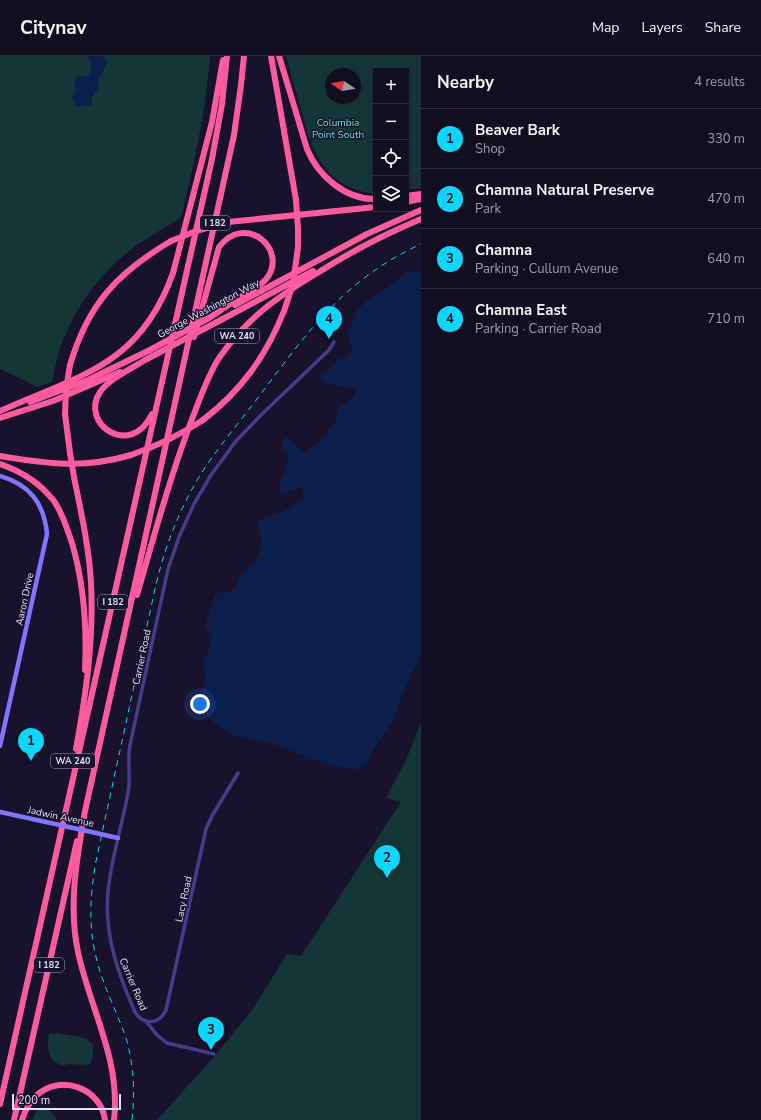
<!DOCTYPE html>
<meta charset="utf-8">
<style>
:root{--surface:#120e22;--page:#1b172a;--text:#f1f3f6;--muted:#9c9ca5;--line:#312e40;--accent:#0bd7fe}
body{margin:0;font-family:"Nunito Sans",sans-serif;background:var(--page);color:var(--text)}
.controls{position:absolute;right:12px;top:12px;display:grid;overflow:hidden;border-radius:0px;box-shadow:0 2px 6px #0003}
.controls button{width:36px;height:36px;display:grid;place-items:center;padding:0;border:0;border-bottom:1px solid var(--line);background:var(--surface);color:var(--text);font:20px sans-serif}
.compass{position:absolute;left:325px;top:12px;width:36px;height:36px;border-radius:50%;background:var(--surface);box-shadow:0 2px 6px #0003;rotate:282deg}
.scale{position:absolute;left:12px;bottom:10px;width:109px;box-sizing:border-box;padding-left:4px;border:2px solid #e4deff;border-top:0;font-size:11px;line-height:14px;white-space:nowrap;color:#e4deff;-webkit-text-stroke:3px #18122d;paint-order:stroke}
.you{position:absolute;left:200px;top:648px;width:14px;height:14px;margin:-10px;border:3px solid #fff;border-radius:50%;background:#1a73e8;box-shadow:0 0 0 6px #1a73e833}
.badge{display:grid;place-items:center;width:26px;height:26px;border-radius:50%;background:var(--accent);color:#111;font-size:13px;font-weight:700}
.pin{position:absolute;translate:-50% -33px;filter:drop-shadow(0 1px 2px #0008)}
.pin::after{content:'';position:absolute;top:21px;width:14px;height:12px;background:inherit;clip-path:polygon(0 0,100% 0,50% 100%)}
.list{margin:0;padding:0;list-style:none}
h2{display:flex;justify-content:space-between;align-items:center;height:52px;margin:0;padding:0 16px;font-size:17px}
h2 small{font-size:13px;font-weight:400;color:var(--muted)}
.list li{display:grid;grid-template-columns:26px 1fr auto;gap:12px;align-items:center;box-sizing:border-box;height:60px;padding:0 16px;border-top:1px solid var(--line)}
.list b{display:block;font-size:15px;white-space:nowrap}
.list p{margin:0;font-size:13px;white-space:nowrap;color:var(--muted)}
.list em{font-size:13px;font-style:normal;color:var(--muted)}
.icon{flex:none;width:22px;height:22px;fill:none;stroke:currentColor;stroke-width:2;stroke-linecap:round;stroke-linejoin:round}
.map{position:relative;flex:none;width:421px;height:1064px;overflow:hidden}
header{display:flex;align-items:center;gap:24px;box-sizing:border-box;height:56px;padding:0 20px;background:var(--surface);border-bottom:1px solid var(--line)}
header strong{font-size:19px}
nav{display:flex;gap:22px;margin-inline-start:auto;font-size:14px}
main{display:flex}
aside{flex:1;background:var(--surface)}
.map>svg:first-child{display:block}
.green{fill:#153637;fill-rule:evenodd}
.water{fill:#0c1f4c}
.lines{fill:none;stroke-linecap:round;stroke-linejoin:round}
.street{stroke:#453d8c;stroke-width:3.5}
.secondary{stroke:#8175fe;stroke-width:4.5}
.highway{stroke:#fe5a9e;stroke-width:6}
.rail{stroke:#0bd7fe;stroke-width:1;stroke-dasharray:6 5;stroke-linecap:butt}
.secondary-bridge{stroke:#8175fe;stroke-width:4.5}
.highway-bridge{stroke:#fe5a9e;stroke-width:6}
.labels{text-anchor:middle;stroke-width:3;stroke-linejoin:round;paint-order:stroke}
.shield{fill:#18122d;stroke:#a7a1c0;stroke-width:1}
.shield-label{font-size:9px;font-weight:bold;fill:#e4deff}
.park-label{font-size:10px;fill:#68e1ca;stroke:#18122d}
.street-label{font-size:10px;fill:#e4deff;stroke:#18122d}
</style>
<header>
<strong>Citynav</strong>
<nav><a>Map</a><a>Layers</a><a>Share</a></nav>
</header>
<main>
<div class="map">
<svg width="421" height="1064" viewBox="0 0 421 1064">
<rect width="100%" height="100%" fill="#18122d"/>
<g class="green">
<path d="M0,0h210c-4,55 -16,109 -29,162 -18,11 -36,20 -52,33 -32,25 -58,63 -70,101 -3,10 -5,20 -7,30l-16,5 -10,-6 -26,-12z"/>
<path d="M286,0h135v132l-15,2v-119h-30v122l-2,1c-18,-3 -37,-10 -48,-25 -14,-17 -19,-39 -25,-60 -5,-17 -10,-35 -15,-53zM331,18h24v24h-24z"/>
<polygon points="421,667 421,1064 157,1064 213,1002 252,954 287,898 301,900 401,746 386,742 406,704"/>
<path d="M56,977l25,4 7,3 5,4v12l-3,8c-6,1 -12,1 -19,0 -4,0 -8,2 -12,0 -12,-4 -12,-20 -10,-30z"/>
<path d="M41,1052c7,0 13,5 15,12h-24l6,-11z"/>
</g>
<g class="water">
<path d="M86,0h18l3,7 -9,18 1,6 -7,10v8l-16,2 -4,-9c6,-8 2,-11 2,-19l3,-3h11l2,-4 2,-11z"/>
<path d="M410,215l11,1v382l-20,43 -9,26 -15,21 -12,20 -6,5h-10l-29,-7 -50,-19 -38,-8 -22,-15c-11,-11 -5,-31 -5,-46 0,-4 -1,-8 -1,-12 1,-8 8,-15 8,-24 0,-5 -3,-7 -7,-10v-4l10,-29c2,-1 5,-3 8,-4 3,0 6,2 9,0 4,-2 5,-9 7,-13 12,-16 21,-15 22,-39 0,-9 -7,-10 0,-20 12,-5 46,-12 42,-30l-2,-2 -18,6h-3l-2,-3 2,-10 6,-11 3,-10 -7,-12 2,-9h6c5,5 9,11 15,14 12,-7 23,-20 31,-32 2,-5 0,-11 5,-15 2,-1 3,-1 6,-2 4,-2 8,-7 9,-12l-1,-2c-14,-2 -22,-2 -34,-10l-1,-4 4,-1 14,-14 13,-6 1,-4 -4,-13v-6l5,-8 4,-12 8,-9 30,-20 6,-7z"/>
</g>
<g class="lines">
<g class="street">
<path d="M238,717l-26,43 -6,13 -40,181c-7,15 -23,15 -31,2 -17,-38 -31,-78 -27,-120 3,-33 14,-66 20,-99 3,-16 -1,-32 2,-48l38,-176 11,-32 15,-33 17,-29 25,-34 24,-25 69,-66 5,-8"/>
<polyline points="146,965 157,979 167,987 214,998"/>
</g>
<g class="secondary">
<path d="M0,420c30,9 44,27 47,58l-47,212"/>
<polyline points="0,756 46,766"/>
<polyline points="96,777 118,782"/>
</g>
<g class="highway">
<polyline points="271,0 296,144"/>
<path d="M279,0l28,93c11,27 39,51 69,50"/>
<polyline points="406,140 421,138"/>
<polyline points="406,146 421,143"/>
<polyline points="228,166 376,151"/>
<polyline points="298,191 298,173"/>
<polyline points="235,249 367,178 421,154"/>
<polyline points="217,266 313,215"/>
<path d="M194,281l25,-90c27,-35 69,3 48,31 -6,8 -16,13 -25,18 -11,7 -22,15 -33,22"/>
<path d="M145,304c-14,9 -36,19 -45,32 -21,32 31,67 52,22"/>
<path d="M70,309c18,-61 47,-92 101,-124"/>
<polyline points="30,346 88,324 150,294"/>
<path d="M0,355c80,-36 140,-45 173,-138l39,-151 11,-62"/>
<polyline points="65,358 70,397"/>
<polyline points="0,362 53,345 120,316"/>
<path d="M203,364c39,-30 63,-64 81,-109"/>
<path d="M0,400c48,8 83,13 131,-1"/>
<path d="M0,408c21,7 40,19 54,37 9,13 13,28 18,42 12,41 15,84 13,127"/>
<path d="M74,421c7,35 15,70 17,106 3,56 -5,111 -15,166"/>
<path d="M137,539c17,-59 33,-118 55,-176 8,-20 15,-42 27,-61 29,-41 58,-61 100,-86 33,-21 66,-38 102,-53"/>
<polyline points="0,1048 212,103 222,48 227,0"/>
<polyline points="14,1064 77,785"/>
<path d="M22,1064c3,-9 7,-18 14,-24 24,-23 65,-8 69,24"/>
<path d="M114,1064c7,-60 -24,-111 -36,-168 -10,-47 -1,-95 7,-141l149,-676 7,-50 3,-29"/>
</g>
<path class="rail" d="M132,1064c3,-27 2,-55 -6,-82 -9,-26 -22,-50 -29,-77 -9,-33 -7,-66 -1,-100l59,-272c9,-40 23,-77 44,-112 18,-29 41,-55 61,-82 49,-65 85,-116 161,-151"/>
<polyline class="secondary-bridge" points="46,766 96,777"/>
<g class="highway-bridge">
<polyline points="296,144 298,173"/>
<polyline points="171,185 196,175 228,166"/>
<polyline points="284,255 293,228 298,191"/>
<polyline points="150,294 209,262"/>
<polyline points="147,303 217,266"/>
<polyline points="65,358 66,334 70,309"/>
<polyline points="70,397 74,421"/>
<path d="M131,399c26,-9 49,-20 72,-35"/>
</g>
</g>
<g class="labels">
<g class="shield">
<rect x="200" y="160" width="30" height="14" rx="3"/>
<rect x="215" y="273" width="44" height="14" rx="3"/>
<rect x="98" y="539" width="30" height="14" rx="3"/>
<rect x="51" y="698" width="44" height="14" rx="3"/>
<rect x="34" y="902" width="30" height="14" rx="3"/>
</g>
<g class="shield-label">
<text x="215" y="170">I 182</text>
<text x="237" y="283">WA 240</text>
<text x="113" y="549">I 182</text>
<text x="73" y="708">WA 240</text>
<text x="49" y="912">I 182</text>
</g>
<g class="park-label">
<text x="338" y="70">Columbia<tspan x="338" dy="12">Point South</tspan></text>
</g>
<g class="street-label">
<text transform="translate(208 252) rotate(-28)" y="4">George Washington Way</text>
<text transform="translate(24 543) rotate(-78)" y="4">Aaron Drive</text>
<text transform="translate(141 601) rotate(-78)" y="4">Carrier Road</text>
<text transform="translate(61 760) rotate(12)" y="4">Jadwin Avenue</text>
<text transform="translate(183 843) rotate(-78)" y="4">Lacy Road</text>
<text transform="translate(134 928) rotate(67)" y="4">Carrier Road</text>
</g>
</g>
</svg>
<div class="controls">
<button>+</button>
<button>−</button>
<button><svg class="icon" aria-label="locate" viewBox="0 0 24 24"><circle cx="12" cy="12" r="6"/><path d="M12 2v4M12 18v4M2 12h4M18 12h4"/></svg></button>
<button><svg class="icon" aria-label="layers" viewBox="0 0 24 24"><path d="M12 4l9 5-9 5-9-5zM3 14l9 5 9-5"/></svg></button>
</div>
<svg class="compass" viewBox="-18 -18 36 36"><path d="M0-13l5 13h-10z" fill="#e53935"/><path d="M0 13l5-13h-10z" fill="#9c9ca5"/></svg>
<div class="scale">200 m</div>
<div class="you"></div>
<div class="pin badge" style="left:31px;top:705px">1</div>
<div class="pin badge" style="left:387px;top:822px">2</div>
<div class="pin badge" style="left:211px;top:994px">3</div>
<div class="pin badge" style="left:329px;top:283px">4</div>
</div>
<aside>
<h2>Nearby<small>4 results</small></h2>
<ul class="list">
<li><span class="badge">1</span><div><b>Beaver Bark</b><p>Shop</p></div><em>330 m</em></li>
<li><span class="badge">2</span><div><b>Chamna Natural Preserve</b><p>Park</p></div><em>470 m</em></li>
<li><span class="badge">3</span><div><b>Chamna</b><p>Parking · Cullum Avenue</p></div><em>640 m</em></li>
<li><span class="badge">4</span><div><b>Chamna East</b><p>Parking · Carrier Road</p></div><em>710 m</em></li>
</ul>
</aside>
</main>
